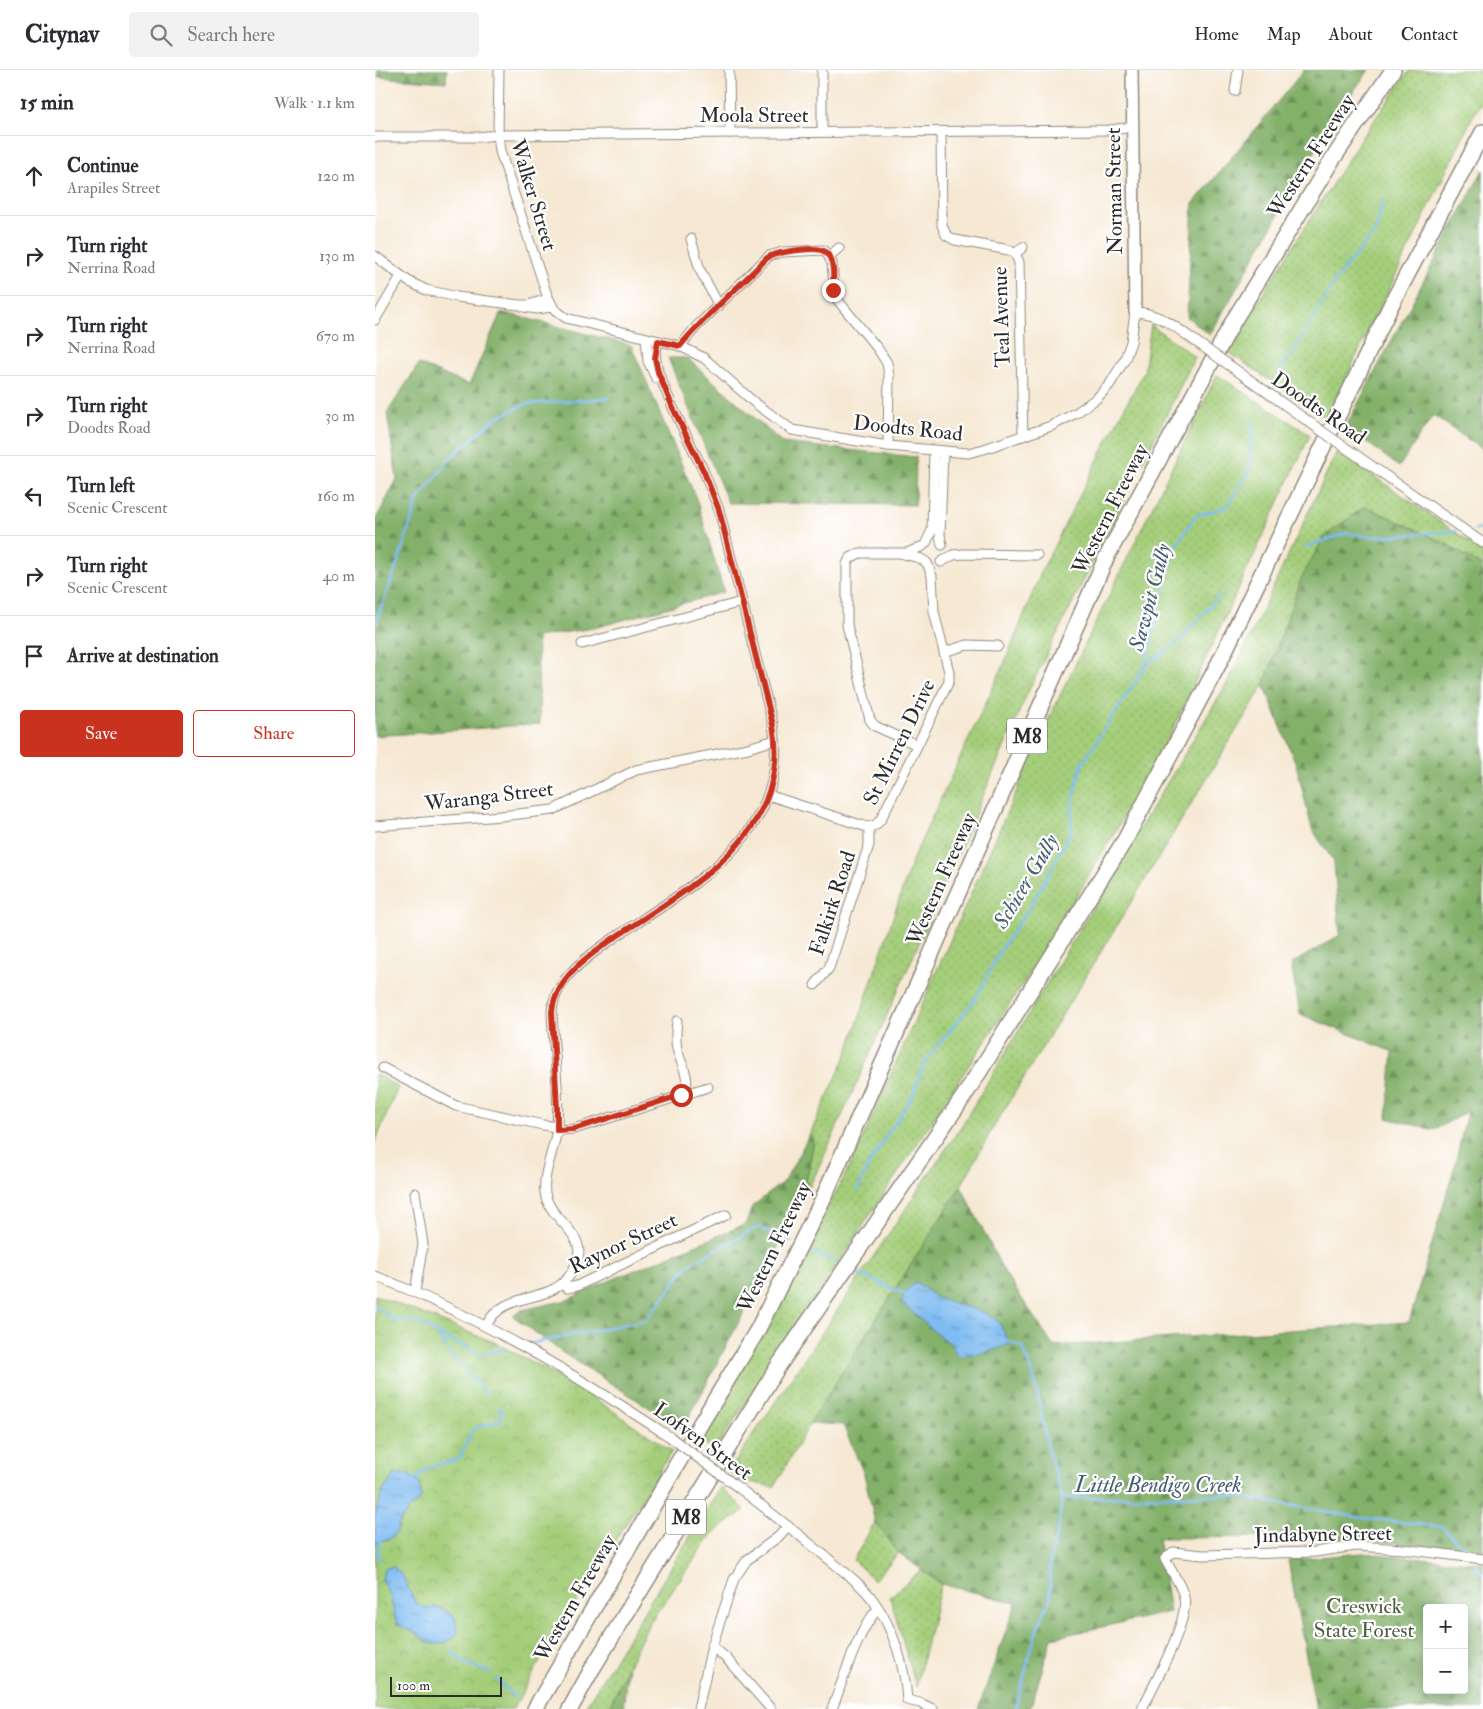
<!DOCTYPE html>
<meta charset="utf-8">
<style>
:root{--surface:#fff;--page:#f2f2f3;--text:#2b2b33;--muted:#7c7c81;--line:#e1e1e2;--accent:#c8321e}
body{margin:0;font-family:"IM FELL Double Pica",serif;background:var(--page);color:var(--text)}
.controls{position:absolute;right:15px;bottom:15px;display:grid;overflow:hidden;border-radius:5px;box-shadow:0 2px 12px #0003}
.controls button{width:45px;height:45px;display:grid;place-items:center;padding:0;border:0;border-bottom:1px solid var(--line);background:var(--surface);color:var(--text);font:25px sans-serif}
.scale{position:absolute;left:15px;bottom:12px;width:112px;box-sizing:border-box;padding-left:5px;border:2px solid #2b2b2b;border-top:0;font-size:14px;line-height:18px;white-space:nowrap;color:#2b2b2b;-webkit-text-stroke:4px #fff;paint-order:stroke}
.stop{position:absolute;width:15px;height:15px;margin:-11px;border:4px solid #c8321e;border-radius:50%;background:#fff}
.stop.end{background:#c8321e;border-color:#fff;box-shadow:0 1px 5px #0008}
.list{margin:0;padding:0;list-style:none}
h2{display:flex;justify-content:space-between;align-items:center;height:65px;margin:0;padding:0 20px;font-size:21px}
h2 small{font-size:16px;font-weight:400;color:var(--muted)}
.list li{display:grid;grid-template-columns:32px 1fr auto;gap:15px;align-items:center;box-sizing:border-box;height:80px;padding:0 20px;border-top:1px solid var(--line)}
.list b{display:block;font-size:19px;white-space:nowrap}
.list p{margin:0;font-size:16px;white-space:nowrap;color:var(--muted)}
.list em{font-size:16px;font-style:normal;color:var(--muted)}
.actions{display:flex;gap:10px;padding:15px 20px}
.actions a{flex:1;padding:11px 0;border:1px solid var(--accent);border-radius:5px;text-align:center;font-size:18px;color:var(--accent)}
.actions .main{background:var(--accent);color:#fff}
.icon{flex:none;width:28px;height:28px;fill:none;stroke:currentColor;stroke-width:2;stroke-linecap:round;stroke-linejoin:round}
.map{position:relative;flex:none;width:1108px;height:1639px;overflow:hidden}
header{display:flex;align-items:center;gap:30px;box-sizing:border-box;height:70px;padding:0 25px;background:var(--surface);border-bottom:1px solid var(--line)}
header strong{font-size:24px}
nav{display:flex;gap:28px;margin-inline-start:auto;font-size:18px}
.search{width:350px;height:45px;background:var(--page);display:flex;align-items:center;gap:12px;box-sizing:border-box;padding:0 18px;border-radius:5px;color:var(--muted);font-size:19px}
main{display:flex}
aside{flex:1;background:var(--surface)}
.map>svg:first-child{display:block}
.grass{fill:url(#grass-dots);stroke:#687c52}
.forest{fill:url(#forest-firs);stroke:#576e4a;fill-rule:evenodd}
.park{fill:url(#park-crowns);stroke:#687c52}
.water{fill:url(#water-ripples);stroke:#55748e}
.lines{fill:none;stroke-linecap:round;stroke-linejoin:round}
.stream{stroke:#7fbcf2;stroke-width:2.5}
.street-casing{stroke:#908a7f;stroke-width:11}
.secondary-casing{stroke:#908a7f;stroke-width:14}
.highway-casing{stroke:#908a7f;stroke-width:18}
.street{stroke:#fff;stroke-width:9}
.secondary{stroke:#fff;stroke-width:11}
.highway{stroke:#fff;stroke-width:15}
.street-bridge-casing{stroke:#908a7f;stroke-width:11;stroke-linecap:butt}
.street-bridge{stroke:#fff;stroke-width:9}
.route{stroke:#c8321e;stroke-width:6}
.labels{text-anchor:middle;stroke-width:4.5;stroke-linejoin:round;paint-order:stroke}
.shield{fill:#fff;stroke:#6b6b6b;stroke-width:1}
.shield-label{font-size:20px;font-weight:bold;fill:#2b2b2b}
.street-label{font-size:21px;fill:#2b2b2b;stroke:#fff}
.park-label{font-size:21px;fill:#4f5c43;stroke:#fff}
.water-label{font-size:22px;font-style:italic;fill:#485e71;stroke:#fff}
</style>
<header>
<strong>Citynav</strong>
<div class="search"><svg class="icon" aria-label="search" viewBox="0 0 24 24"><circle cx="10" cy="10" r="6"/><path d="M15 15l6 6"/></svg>Search here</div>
<nav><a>Home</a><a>Map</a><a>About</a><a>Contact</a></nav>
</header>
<main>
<aside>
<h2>15 min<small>Walk · 1.1 km</small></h2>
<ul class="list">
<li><svg class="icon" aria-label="ahead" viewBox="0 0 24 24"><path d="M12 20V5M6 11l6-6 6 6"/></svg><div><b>Continue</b><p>Arapiles Street</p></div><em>120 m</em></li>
<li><svg class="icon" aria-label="right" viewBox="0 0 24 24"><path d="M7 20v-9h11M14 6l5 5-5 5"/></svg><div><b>Turn right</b><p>Nerrina Road</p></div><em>130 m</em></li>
<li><svg class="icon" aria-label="right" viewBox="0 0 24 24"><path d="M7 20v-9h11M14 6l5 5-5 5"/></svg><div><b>Turn right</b><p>Nerrina Road</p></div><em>670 m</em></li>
<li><svg class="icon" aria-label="right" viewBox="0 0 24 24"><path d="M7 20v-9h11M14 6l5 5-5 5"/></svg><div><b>Turn right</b><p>Doodts Road</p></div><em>30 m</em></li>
<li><svg class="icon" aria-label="left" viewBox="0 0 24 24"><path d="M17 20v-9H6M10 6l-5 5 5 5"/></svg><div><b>Turn left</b><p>Scenic Crescent</p></div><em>160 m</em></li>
<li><svg class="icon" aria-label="right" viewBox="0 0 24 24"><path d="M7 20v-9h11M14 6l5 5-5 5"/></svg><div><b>Turn right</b><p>Scenic Crescent</p></div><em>40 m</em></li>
<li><svg class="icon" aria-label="arrive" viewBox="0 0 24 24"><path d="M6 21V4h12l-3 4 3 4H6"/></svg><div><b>Arrive at destination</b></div></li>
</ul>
<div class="actions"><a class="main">Save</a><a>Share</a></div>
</aside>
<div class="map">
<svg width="1108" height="1639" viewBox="0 0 1108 1639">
<defs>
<pattern id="grass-dots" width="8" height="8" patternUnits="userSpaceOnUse" patternTransform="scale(1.25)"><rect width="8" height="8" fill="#a4ce7a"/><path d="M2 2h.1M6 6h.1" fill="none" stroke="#8db16a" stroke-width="1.8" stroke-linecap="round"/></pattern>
<pattern id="forest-firs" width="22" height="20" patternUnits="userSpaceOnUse" patternTransform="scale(1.25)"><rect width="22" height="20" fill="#83b16a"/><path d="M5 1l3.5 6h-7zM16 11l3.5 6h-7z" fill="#6b9057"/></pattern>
<pattern id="park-crowns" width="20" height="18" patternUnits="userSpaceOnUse" patternTransform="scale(1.25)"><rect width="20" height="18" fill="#a4ce7a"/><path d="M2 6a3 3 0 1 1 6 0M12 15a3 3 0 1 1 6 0" fill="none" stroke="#8db16a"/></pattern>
<pattern id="water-ripples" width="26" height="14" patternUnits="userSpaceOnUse" patternTransform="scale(1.25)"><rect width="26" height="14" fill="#7fbcf2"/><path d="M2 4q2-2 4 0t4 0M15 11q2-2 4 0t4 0" fill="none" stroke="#6899c4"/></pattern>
</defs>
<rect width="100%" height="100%" fill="#fff"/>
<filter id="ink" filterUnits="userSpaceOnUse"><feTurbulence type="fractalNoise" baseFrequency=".02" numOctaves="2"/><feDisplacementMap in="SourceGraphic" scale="10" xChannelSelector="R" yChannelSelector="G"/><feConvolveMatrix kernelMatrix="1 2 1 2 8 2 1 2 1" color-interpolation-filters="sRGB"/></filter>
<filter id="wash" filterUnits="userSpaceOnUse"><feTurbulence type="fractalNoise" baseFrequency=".0096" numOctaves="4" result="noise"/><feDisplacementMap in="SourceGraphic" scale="20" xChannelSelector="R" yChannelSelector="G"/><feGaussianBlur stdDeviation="1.12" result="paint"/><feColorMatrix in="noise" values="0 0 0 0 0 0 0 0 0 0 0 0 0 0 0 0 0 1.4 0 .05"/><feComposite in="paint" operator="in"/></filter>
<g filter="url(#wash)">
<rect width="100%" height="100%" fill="#f6e8d3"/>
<g class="grass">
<polygon points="1035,0 1108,0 1108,30 1097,48 951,349 852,281 987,67"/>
<polygon points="776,255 820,287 652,624 558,842 446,1093 428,1129 438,1075 436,1062 472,984 538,788 629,594 667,500 747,342 769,302"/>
<polygon points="842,305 935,365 788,680 669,882 339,1381 327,1372 477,1092 672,652"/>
<polygon points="962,381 1089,468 1108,482 1108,497 1068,472 927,507 889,615 615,1063 586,1116 435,1353 399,1417 365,1410 354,1401 587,1055 857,605"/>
<polygon points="346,1416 370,1440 337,1464 275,1552 253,1595 234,1639 209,1639"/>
<polygon points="500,1452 524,1483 499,1510 478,1490"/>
<polygon points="547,1499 566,1514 541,1617 515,1527"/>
</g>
<g class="forest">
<polygon points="3,0 72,0 71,12 3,7"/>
<polygon points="929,0 994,0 958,49 835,265 812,247 818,134"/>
<polygon points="1108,100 1108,380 1058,345 1024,397 971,356"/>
<polygon points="126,242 256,275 321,428 349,522 219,558 162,567 165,654 0,666 0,451 22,409 12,343 44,294 94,315"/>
<polygon points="293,288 312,288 408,373 541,387 540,435 353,433"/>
<polygon points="990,436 1068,472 1108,497 1108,1481 959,1467 783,1468 795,1542 677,1568 655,1639 603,1639 641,1533 566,1514 524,1483 500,1452 489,1404 468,1355 435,1353 586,1116 628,1200 678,1276 1034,1252 1080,1095 1092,1042 1059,1060 1012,1048 1018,982 925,944 916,894 965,865 959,792 937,759 921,694 889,615 927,507 949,467"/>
<polygon points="436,1062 438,1075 428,1129 308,1359 188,1283 138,1246 147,1240 192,1230 224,1215 371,1154 377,1137 410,1110"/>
<path d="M987,1483l121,10v146h-167l-28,-149zM1052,1538h37v82h-37z"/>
<polygon points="253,1595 248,1639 234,1639"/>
</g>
<g class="park">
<polygon points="0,1004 23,1017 0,1073"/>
<polygon points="0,1225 121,1273 198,1314 297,1381 176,1572 138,1639 0,1639"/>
</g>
<g class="water">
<polygon points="541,1212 561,1228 608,1242 623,1251 635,1274 610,1283 583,1286 576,1274 562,1264 526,1232 530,1222"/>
<polygon points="20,1404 33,1404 45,1414 46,1428 33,1441 25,1452 22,1461 16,1468 0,1473 0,1445 8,1421"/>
<path d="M19,1497l8,8 13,27 10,6h16l14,9 3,16c-8,8 -17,14 -29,10 -4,-2 -6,-6 -10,-8 -7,-4 -15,-6 -22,-11l-8,-31 -7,-12 2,-13z"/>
</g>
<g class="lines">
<g class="stream">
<polyline points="905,299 927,269 959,212 1002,158 1008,128"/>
<polyline points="1100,460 1108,459"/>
<polyline points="931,477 972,463 998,467 1081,461"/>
<polyline points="0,554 23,492 43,429 77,386 121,348 151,334 234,328"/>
<polyline points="771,595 782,545 800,477 820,446 852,437 874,401 878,351"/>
<polyline points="482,1121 495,1092 538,1025 549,993 601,928 626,879 655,837 696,762 697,732 707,694 771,595 801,574 844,526"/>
<polyline points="431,1179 464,1194"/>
<polyline points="478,1201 532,1225"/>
<polyline points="0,1235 19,1250 40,1251 67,1266 106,1284 129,1280"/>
<polyline points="62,1265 87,1298 111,1323"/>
<polyline points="631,1270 648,1277 660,1312 673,1379 687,1428 855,1425 988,1448 1067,1457 1093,1482"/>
<polyline points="153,1274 271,1250 314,1194 383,1157 417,1172"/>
<polyline points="38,1412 52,1398 84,1389 98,1359 125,1351 127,1341 124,1338"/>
<polyline points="5,1469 3,1484 5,1489"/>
<polyline points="1101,1494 1108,1505"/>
<polyline points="76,1581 86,1591 115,1603"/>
<polyline points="121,1609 140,1627"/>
<polyline points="640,1639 661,1562 675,1529 675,1490 684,1454 687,1428"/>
</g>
</g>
</g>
<g filter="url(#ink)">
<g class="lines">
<g class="street-casing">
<g id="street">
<path d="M124,0l-1,65 2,16 47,144 7,14 12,9 114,28 24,12 51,45 37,27 96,16 80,7 16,-4 67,-23 25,-13 21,-15 13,-14 15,-25 6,-17 4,-30c24,1 41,15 60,29"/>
<polyline points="354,0 355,63"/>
<polyline points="447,0 447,62"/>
<polyline points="860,21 863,0"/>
<polyline points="566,62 567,155 571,165 580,170 634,180 640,184 644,192 648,366"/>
<polyline points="0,67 103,67 123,65 735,60 758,57"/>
<polyline points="316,169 325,200 344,236"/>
<polyline points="640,184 648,177"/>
<polyline points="0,186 33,211 51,220 82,227 144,235 153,235 173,229"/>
<polyline points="454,186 464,178"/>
<polyline points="149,237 162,239 177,237"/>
<polyline points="0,250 26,206"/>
<polyline points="271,268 273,291 281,308"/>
<polyline points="305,276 321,257 394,186 408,182 448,180 453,185 457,193 460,227 503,279 512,293 514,306 513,376"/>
<polyline points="861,300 927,347"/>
<polyline points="968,376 1108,473"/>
<polyline points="551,473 557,460 559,381"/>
<polyline points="567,475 565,465 568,382"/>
<polyline points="528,484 544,488 551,492"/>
<polyline points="566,492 578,485 588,484 662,485"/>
<polyline points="207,574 367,532"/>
<polyline points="569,582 592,575 623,576"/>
<polyline points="542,675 500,656 495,650 472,555 472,494 475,488 485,483 532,483 548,476"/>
<polyline points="393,725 492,757 501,755 506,749 574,611 574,602 559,542 557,506 552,493"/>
<polyline points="0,756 126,746 178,740 261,700 373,678 400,670"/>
<polyline points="440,915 454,898 494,775 494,757"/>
<path d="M302,951c-1,9 -2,19 0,28 4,16 17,32 4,46"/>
<polyline points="8,998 81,1036 168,1055 182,1057"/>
<polyline points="182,1060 199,1059 333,1017"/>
<polyline points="40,1123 48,1174 40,1222"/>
<path d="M0,1206c105,41 201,99 295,161"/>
<polyline points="187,1215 192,1218 202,1216 266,1185 351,1145"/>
<path d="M111,1256c18,-38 65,-19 86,-54 24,-38 -22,-48 -27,-79 -3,-20 11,-46 12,-67 3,-38 -4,-77 -5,-115 3,-34 39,-57 65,-75 76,-50 176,-104 156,-211l-54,-215 -15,-38 -31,-64 -15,-36 -3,-17 3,-14"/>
<path d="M364,1418c31,24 62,48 92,73 15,12 31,24 42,39 21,29 32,66 34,100l13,3 13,6"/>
<polyline points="337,1576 352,1589 396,1639"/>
<polyline points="323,1639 337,1576 359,1509 372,1490 403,1467 413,1456"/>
<path d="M457,1639c11,-28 26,-80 46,-100"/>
<path d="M767,1639c11,-23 48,-89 42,-112 -3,-13 -13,-26 -19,-38l8,-7 30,3 112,-3 41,-6 47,3 80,10"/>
</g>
</g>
<g class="secondary-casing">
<polyline id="secondary" points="757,0 760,242"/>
</g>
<g class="highway-casing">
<g id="highway">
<polyline points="160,1639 326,1353 382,1261 447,1131 731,488 859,250 955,93 1018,0"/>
<polyline points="195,1639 217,1599 404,1295 589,1026 750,770 844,593 1017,233 1108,62"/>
</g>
</g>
<use href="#street" class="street"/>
<use href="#secondary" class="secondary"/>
<use href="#highway" class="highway"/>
<g class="street-bridge-casing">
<g id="street-bridge">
<polyline points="820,271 861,300"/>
<polyline points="927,347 968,376"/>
<polyline points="295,1367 364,1418"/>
</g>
</g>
<use href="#street-bridge" class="street-bridge"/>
</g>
</g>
<g class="lines" filter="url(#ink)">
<path class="route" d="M306,1025l-107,34 -17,1v-21l-5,-97c3,-35 39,-58 65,-76 76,-50 176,-104 156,-211l-54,-215 -15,-38 -31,-64 -15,-36 -3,-14 3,-17 22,5c26,-31 58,-58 87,-88 8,-6 45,-11 54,-8 4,1 7,4 9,8 5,9 3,22 3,32"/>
</g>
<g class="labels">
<g class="shield">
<rect x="632" y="648.5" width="40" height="35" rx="4"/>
<rect x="291" y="1429.5" width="40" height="35" rx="4"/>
</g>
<g class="shield-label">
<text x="652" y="673">M8</text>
<text x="311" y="1454">M8</text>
</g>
<g class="street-label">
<text x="379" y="52">Moola Street</text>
<text transform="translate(936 86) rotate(-57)" y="7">Western Freeway</text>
<text transform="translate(739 121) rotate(-91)" y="7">Norman Street</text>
<text transform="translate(159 125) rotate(73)" y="7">Walker Street</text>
<text transform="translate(626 247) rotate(-92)" y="7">Teal Avenue</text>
<text transform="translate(944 338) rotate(35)" y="7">Doodts Road</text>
<text transform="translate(533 358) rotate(6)" y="7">Doodts Road</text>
<text transform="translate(735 439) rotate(-63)" y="7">Western Freeway</text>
<text transform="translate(524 672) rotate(-64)" y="7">St Mirren Drive</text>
<text transform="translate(114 726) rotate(-7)" y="7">Waranga Street</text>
<text transform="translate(566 809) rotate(-66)" y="7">Western Freeway</text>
<text transform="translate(457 833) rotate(-72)" y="7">Falkirk Road</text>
<text transform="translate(248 1173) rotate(-25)" y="7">Raynor Street</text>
<text transform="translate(399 1177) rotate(-64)" y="7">Western Freeway</text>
<text transform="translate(328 1371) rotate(36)" y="7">Lofven Street</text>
<text transform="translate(948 1464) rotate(-1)" y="7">Jindabyne Street</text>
<text transform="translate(200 1528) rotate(-60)" y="7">Western Freeway</text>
</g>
<g class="park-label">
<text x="989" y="1543">Creswick<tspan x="989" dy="24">State Forest</tspan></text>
</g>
<g class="water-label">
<text transform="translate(774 527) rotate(-75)" y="8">Sawpit Gully</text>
<text transform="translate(650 811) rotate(-59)" y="8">Schicer Gully</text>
<text x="783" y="1422">Little Bendigo Creek</text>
</g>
</g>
</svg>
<div class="controls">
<button>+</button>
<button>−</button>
</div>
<div class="scale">100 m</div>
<div class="stop" style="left:306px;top:1025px"></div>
<div class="stop end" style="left:458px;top:220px"></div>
</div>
</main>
